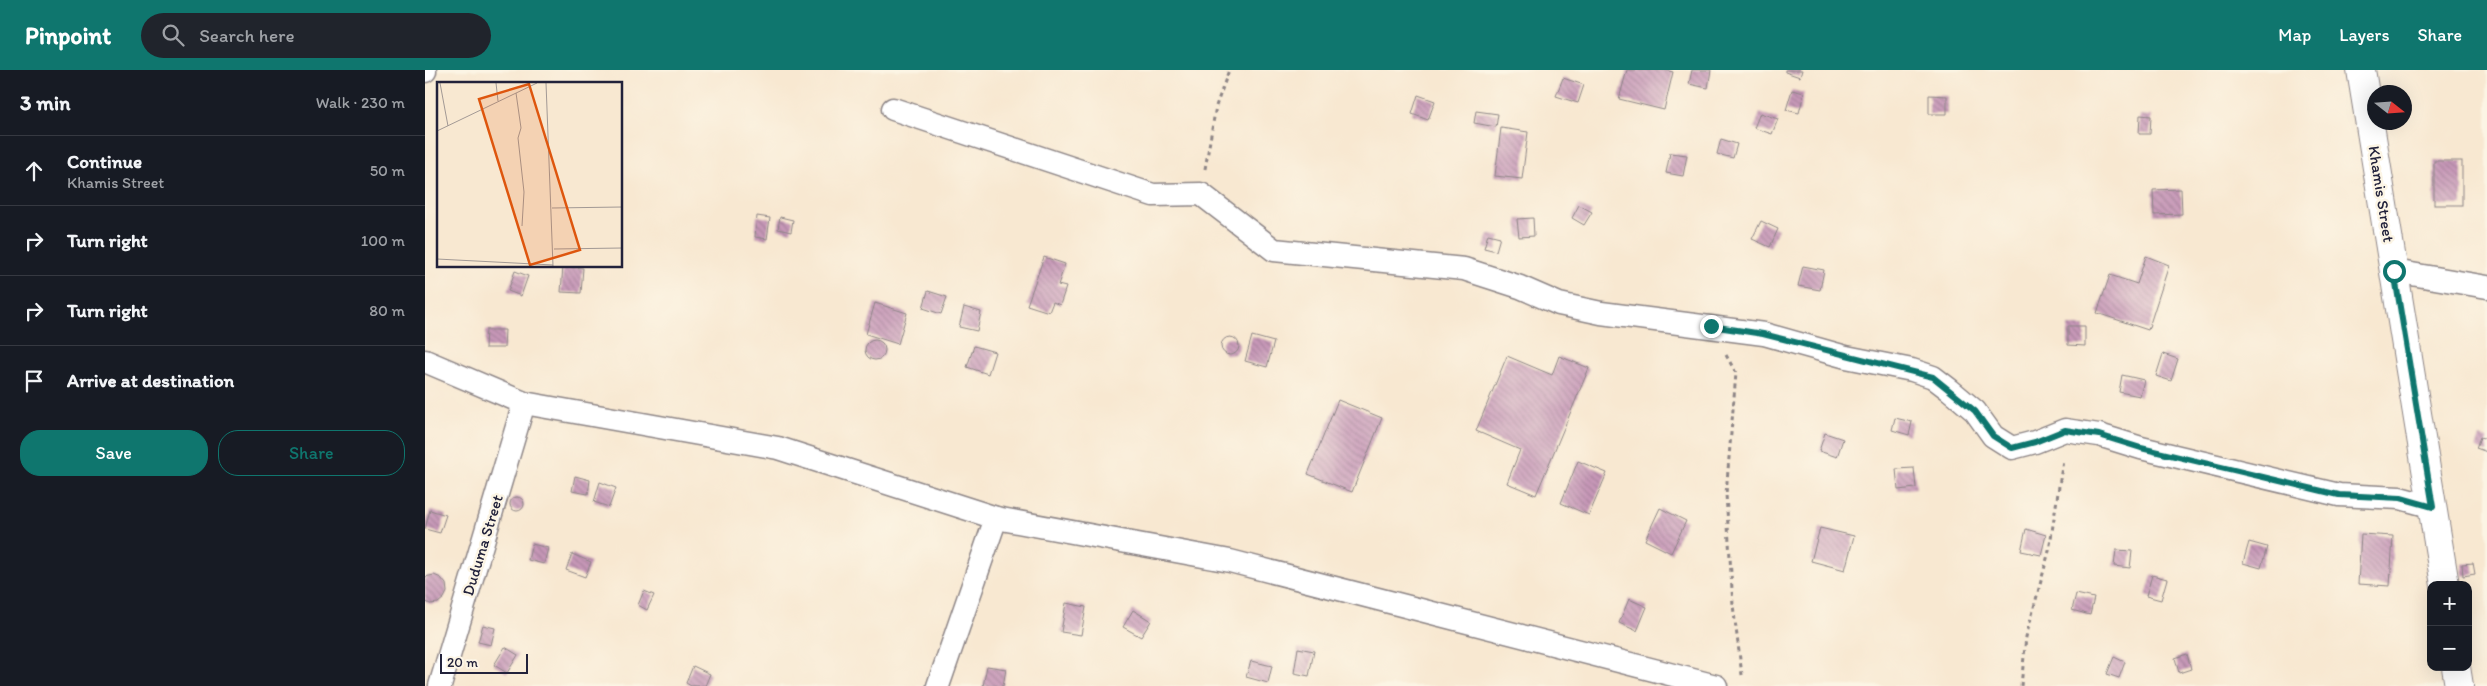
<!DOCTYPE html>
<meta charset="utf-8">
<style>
:root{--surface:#171b24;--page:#20242c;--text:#f1f3f6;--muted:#9ea1a6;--line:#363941;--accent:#0f766e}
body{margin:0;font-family:Itim,sans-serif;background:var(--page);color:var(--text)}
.controls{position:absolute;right:15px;bottom:15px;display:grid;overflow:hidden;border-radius:10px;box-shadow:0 5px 20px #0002}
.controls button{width:45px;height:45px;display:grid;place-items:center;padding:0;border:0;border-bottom:1px solid var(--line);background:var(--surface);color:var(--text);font:25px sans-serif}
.compass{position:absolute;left:1942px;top:15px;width:45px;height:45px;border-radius:50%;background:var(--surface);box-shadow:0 5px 20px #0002;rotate:107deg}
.scale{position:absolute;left:15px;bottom:12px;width:88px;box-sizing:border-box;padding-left:5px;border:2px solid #22223b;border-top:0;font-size:14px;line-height:18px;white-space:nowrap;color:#22223b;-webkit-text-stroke:4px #fcf5e5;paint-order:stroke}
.stop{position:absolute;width:15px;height:15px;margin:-11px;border:4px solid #0f766e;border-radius:50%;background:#fff}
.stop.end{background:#0f766e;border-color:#fff;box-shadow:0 1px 5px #0008}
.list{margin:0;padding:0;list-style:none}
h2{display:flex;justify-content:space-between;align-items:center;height:65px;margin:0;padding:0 20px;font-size:21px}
h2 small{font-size:16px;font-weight:400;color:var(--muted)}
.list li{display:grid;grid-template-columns:32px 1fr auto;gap:15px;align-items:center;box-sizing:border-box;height:70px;padding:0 20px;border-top:1px solid var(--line)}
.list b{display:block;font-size:19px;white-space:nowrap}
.list p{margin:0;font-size:16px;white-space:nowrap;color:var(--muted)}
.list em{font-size:16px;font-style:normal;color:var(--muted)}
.actions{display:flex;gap:10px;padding:15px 20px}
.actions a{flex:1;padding:11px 0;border:1px solid var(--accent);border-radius:20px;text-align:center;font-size:18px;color:var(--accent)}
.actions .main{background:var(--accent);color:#fff}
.icon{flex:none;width:28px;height:28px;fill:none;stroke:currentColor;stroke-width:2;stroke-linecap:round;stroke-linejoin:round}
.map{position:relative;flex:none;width:2062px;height:616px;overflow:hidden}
header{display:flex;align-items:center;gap:30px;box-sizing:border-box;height:70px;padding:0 25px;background:var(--accent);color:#fff}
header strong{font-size:24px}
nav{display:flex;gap:28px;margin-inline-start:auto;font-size:18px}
.search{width:350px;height:45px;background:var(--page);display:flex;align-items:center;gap:12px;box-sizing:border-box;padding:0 18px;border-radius:28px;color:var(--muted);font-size:19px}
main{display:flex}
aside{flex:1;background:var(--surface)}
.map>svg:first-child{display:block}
.building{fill:url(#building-back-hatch)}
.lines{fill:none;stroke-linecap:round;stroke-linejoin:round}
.minor-casing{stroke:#8d8586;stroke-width:25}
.tertiary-casing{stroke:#8d8586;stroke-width:30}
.path{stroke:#8d8586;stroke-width:3;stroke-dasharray:4 4;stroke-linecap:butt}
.minor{stroke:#fff;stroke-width:22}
.tertiary{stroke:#fff;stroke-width:28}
.route{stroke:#0f766e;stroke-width:6}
.labels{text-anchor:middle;stroke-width:5;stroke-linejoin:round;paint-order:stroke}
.street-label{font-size:16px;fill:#22223b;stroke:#fcf5e5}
.inset-road{fill:none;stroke:#a29995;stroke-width:1}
.view{fill:#de560e;fill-opacity:0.15;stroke:#de560e;stroke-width:2.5}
.inset-edge{fill:none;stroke:#22223b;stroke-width:2.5}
</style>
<header>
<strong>Pinpoint</strong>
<div class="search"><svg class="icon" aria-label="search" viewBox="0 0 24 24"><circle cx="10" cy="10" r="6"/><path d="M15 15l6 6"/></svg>Search here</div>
<nav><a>Map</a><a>Layers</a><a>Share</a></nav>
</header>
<main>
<aside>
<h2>3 min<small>Walk · 230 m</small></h2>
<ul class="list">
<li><svg class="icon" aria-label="ahead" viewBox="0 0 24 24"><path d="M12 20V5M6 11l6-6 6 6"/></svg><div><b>Continue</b><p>Khamis Street</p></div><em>50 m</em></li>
<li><svg class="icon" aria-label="right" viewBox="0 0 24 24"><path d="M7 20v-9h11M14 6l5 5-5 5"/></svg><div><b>Turn right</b></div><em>100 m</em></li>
<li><svg class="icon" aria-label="right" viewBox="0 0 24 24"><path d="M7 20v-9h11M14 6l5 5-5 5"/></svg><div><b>Turn right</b></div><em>80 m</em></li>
<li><svg class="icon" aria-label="arrive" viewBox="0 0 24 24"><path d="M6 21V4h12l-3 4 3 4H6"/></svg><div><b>Arrive at destination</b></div></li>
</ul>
<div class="actions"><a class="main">Save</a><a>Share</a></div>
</aside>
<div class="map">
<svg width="2062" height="616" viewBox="0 0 2062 616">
<defs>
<pattern id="building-back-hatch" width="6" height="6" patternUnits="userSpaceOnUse" patternTransform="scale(1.25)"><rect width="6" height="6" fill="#c798b8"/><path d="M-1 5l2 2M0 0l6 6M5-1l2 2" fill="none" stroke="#a17c97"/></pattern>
</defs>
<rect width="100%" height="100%" fill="#fcf5e5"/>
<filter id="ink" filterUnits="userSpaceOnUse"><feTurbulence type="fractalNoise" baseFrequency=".02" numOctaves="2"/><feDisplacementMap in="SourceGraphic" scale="10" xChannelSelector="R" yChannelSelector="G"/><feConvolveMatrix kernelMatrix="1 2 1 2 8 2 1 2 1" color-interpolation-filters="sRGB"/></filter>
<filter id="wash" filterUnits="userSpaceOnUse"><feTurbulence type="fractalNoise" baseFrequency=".0096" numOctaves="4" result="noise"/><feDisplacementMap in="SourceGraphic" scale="20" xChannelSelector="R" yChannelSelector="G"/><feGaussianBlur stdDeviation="1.12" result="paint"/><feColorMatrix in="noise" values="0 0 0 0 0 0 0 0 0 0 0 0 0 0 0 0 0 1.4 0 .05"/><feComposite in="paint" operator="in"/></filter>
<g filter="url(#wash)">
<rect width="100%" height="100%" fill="#f8e8d1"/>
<g id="blocks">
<g class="building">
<polygon points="1202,0 1240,0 1248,2 1239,40 1194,29"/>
<polygon points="1267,0 1286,0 1283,18 1264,14"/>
<polygon points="1360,0 1377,0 1375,7 1360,2"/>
<polygon points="1138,8 1159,15 1153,33 1131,26"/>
<polygon points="1367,20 1379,23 1374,43 1361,40"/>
<polygon points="993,25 1010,31 1003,50 987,44"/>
<polygon points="1504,25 1522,26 1522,44 1504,44"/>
<polygon points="1051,41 1073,44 1071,57 1049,53"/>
<polygon points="1335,43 1353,49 1347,64 1329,58"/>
<polygon points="1715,45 1726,46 1725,64 1714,64"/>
<polygon points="1076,58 1103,62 1097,109 1070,106"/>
<polygon points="1296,69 1312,74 1308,88 1292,84"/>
<polygon points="1245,83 1262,85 1258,106 1241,103"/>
<rect x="2009" y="91" width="28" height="44"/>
<polygon points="1756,119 1757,144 1729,145 1728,120"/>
<polygon points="1154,135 1167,142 1159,155 1147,148"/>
<polygon points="332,146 345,148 342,169 330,167"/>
<polygon points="355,147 368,150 366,162 353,159"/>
<polygon points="1108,148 1109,166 1094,167 1092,149"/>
<polygon points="1336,151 1353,159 1345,177 1327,169"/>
<polygon points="1063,164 1075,167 1071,181 1059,178"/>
<polygon points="1721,186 1744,195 1723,260 1672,243 1685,205 1712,214"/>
<polygon points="619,187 640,194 633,215 641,217 635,235 628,232 624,242 602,235"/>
<polygon points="138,196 158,198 156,223 136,222"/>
<polygon points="1378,196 1399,200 1395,220 1373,216"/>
<polygon points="90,201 103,206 96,226 83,221"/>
<polygon points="503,221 522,227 516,244 498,238"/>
<polygon points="450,233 482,243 473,274 441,264"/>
<polygon points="539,237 556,242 552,261 534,257"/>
<polygon points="1643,256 1660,256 1660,276 1643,275"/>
<polygon points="61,260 80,260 79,278 60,278"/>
<polygon points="827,266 849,272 842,297 820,291"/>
<circle cx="805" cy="276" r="9"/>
<circle cx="450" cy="280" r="10"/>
<polygon points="549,276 570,282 563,304 542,297"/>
<polygon points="1738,284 1753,289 1746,311 1731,306"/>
<polygon points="1082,286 1127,305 1134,286 1164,298 1111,425 1082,413 1095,380 1051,361"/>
<polygon points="1697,305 1719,310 1715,326 1694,322"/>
<polygon points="913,330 957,348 927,422 883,404"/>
<polygon points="1470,348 1487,352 1484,365 1467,360"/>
<polygon points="1400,363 1418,369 1412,387 1394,381"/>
<polygon points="2055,367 2062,369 2062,382 2051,378"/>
<polygon points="1153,391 1182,403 1164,445 1136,433"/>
<polygon points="1489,398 1491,418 1473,420 1471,399"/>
<polygon points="150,406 165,410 163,424 147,421"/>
<polygon points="175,412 191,418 184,437 169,432"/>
<circle cx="92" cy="434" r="7"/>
<polygon points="1235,438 1261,451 1246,483 1220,470"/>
<polygon points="5,440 21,445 15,463 0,459"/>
<polygon points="1395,458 1429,466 1420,500 1386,491"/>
<polygon points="1601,459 1621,465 1616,485 1596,481"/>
<polygon points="1936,464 1968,466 1965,516 1933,514"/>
<polygon points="1824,472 1842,477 1836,498 1818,493"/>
<polygon points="107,474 123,478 119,494 103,490"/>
<polygon points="1691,480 1707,481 1705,498 1689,496"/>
<polygon points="147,484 166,492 160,507 141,500"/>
<polygon points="2048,493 2050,504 2038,506 2037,494"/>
<polygon points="9,505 16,508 21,514 22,522 19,528 13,533 5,534 0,531 0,507"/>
<polygon points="1727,505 1742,509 1736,530 1721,526"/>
<polygon points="219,521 229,525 222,540 213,535"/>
<polygon points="1651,524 1669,528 1665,545 1647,540"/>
<polygon points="1204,529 1222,537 1212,561 1194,553"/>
<polygon points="641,533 661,537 656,565 636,562"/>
<polygon points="708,540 726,551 716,567 698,557"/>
<polygon points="58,555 70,558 66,575 53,572"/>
<polygon points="80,577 93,585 82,603 69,595"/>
<polygon points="873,578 889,581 884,606 869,603"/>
<polygon points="1762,584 1766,599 1754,603 1750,588"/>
<polygon points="1689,587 1700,592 1694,608 1682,604"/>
<polygon points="826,591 847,596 843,613 821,607"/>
<polygon points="268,596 285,604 280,616 266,616 261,613"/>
<polygon points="562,596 581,599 578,616 558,616"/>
</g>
</g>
</g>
<g filter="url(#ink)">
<use href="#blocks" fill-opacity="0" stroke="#8d8586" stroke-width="1"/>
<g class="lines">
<g class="minor-casing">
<g id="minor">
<polyline points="0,1 0,0"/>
<polyline points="468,39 728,125 776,124 849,180 1039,199 1095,217 1134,234 1176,243 1339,264 1421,287 1487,300 1508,307 1525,320 1550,341 1568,366 1587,378 1610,372 1640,360 1674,365 1716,378 1914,425 1975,428 2008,437"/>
<polyline points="1969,201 2062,217"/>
<polyline points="0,291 99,333 353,378 571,448 805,491 1291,616"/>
<polyline points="15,616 99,333"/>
<polyline points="513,616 571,448"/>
</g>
</g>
<g class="tertiary-casing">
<g id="tertiary">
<polyline points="1936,0 2020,515"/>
<polyline points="2031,597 2034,616"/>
</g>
</g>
<g class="path">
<polyline points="780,99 791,36 804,0"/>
<polyline points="1301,285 1311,303 1301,424 1308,535 1317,605"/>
<polyline points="1596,616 1601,567 1624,481 1638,390"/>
</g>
<use href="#minor" class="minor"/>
<use href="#tertiary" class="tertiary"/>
</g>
</g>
<g class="lines" filter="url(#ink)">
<polyline class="route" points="1286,256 1338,264 1508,307 1550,341 1568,366 1587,378 1610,372 1640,360 1674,365 1716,378 1914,425 1976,428 2008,437 1969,201"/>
</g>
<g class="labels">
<g class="street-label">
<text transform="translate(1957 124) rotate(81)" y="6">Khamis Street</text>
<text transform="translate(57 475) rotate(-73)" y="6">Duduma Street</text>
</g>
</g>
<g transform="translate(12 12)">
<rect width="185" height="185" fill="#f8e8d1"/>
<path class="inset-road" d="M3,1l8,43M59,1l2,18M109,1l7,183M79,11l5,35 -3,10 6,54 -2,34M0,49l100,-48M115,126l70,-1M117,167l68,-1M0,177l116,6"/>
<path class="view" d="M92,2l51,166 -50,15 -51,-166z"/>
<rect width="185" height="185" class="inset-edge"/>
</g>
</svg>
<div class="controls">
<button>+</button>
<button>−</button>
</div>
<svg class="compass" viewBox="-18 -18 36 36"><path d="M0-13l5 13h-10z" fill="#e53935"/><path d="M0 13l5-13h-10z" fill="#9ea1a6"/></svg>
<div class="scale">20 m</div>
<div class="stop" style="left:1969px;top:201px"></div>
<div class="stop end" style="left:1286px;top:256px"></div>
</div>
</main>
